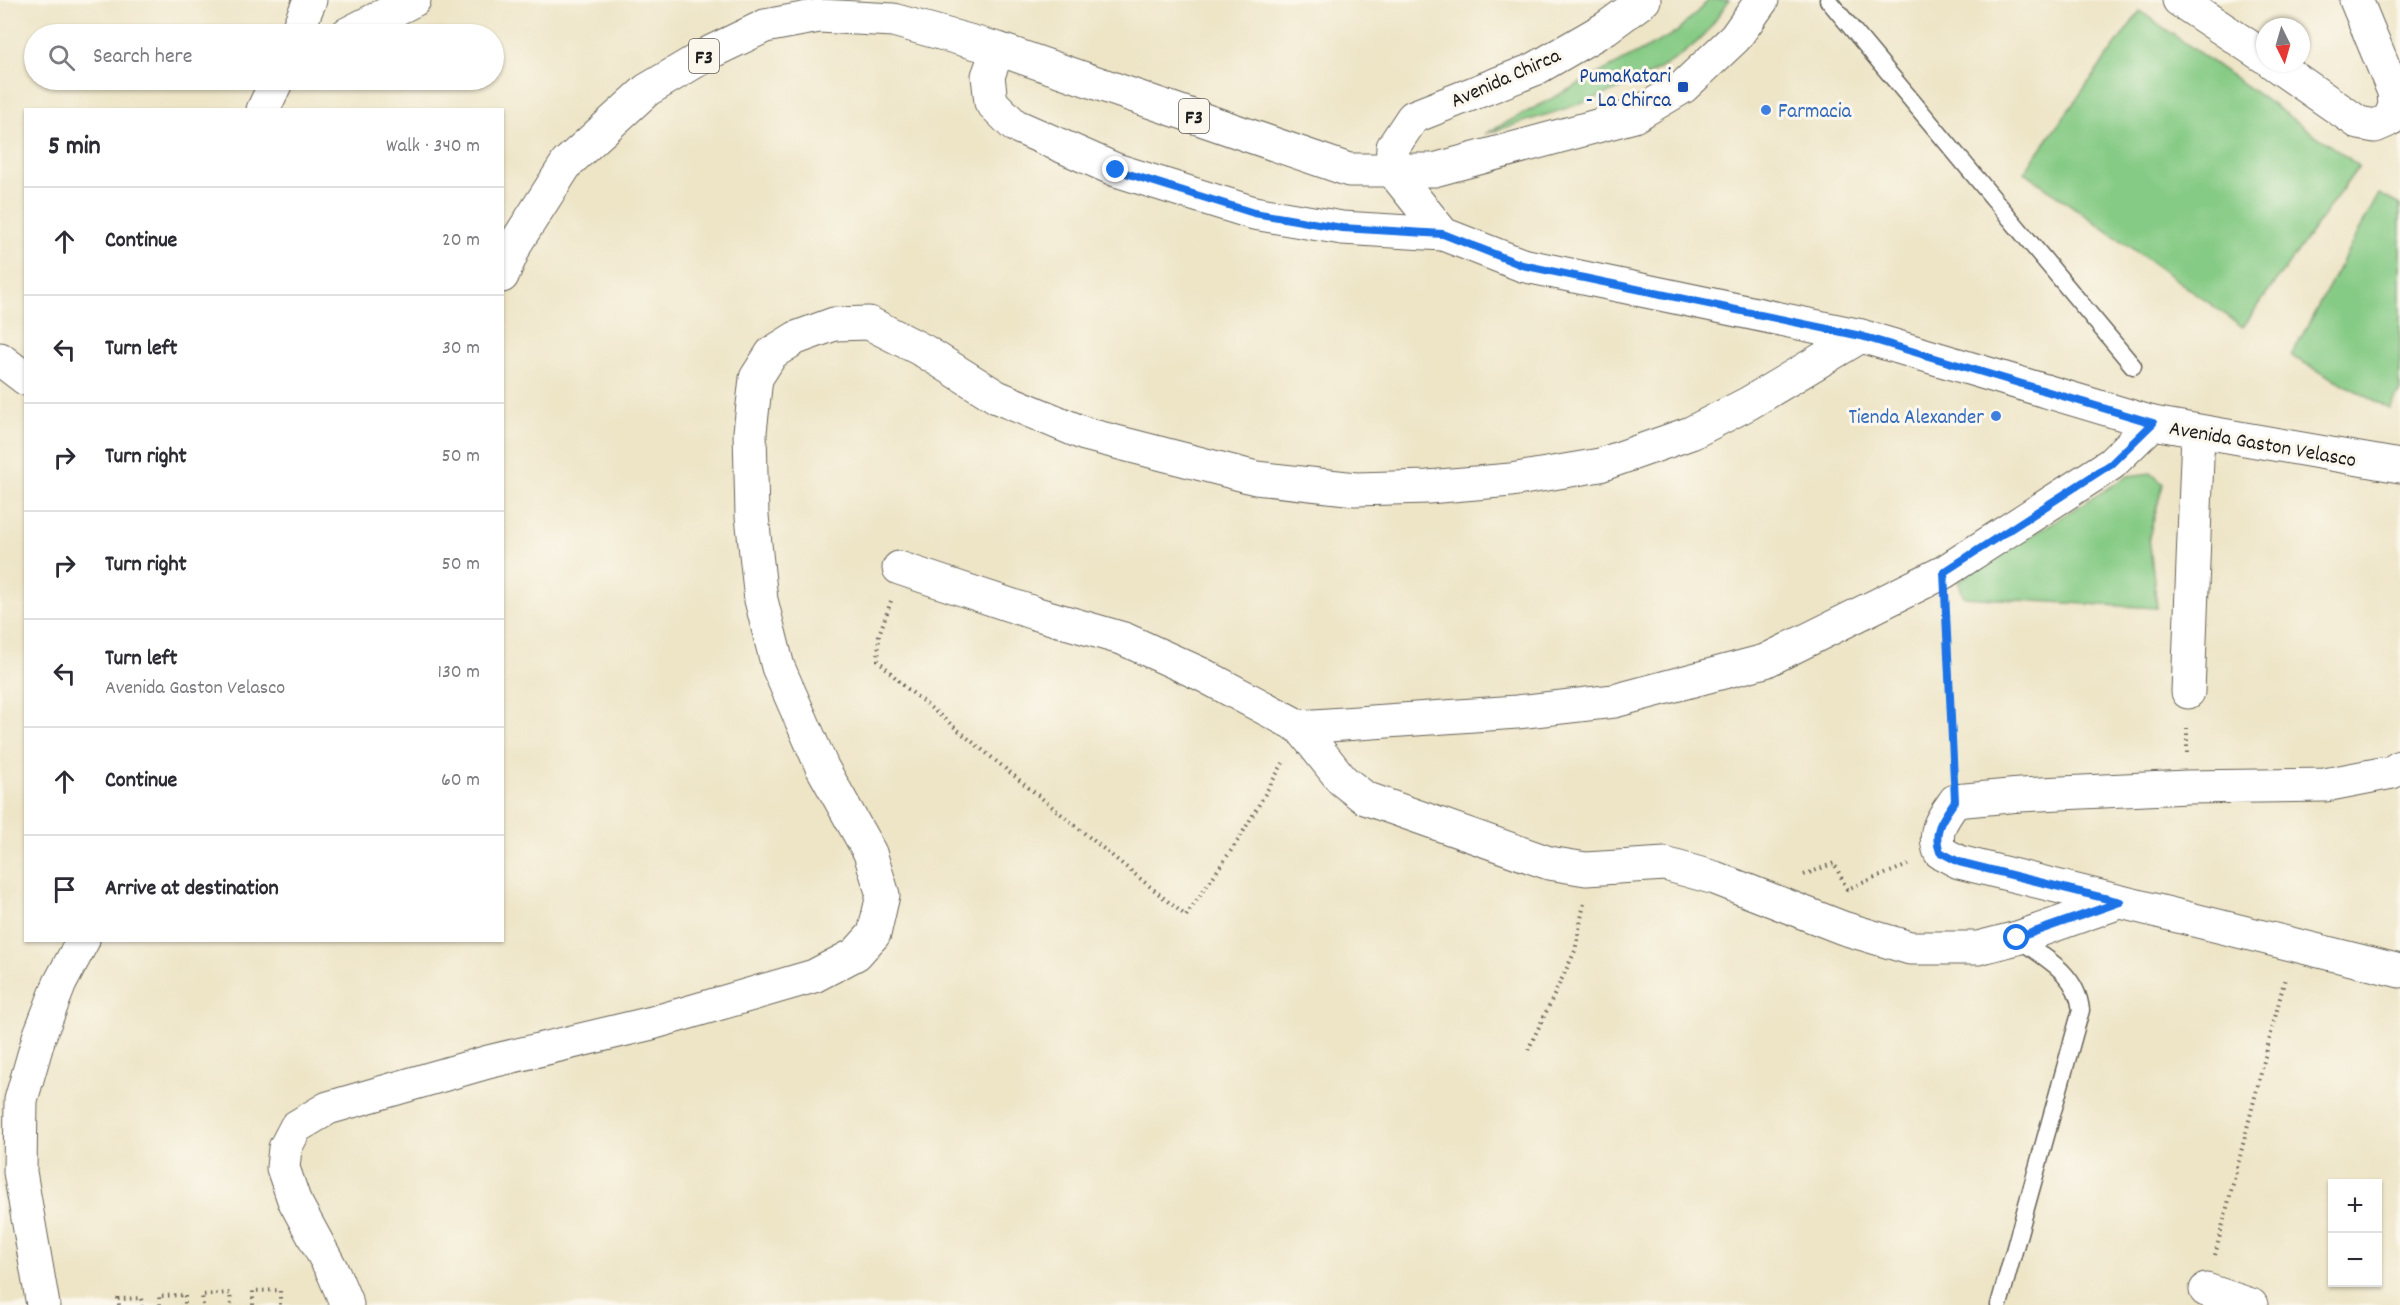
<!DOCTYPE html>
<meta charset="utf-8">
<style>
:root{--surface:#fff;--page:#f2f2f3;--text:#2b2b33;--muted:#7c7c81;--line:#e1e1e2}
body{margin:0;font-family:Dekko,sans-serif;background:var(--page);color:var(--text)}
.controls{position:absolute;right:18px;bottom:18px;display:grid;overflow:hidden;border-radius:0px;box-shadow:0 2px 4px #0004}
.controls button{width:54px;height:54px;display:grid;place-items:center;padding:0;border:0;border-bottom:2px solid var(--line);background:var(--surface);color:var(--text);font:30px sans-serif}
.compass{position:absolute;left:2256px;top:18px;width:54px;height:54px;border-radius:50%;background:var(--surface);box-shadow:0 2px 4px #0004;rotate:175deg}
.stop{position:absolute;width:18px;height:18px;margin:-14px;border:4px solid #1a73e8;border-radius:50%;background:#fff}
.stop.end{background:#1a73e8;border-color:#fff;box-shadow:0 2px 6px #0008}
.list{margin:0;padding:0;list-style:none}
h2{display:flex;justify-content:space-between;align-items:center;height:78px;margin:0;padding:0 24px;font-size:26px}
h2 small{font-size:20px;font-weight:400;color:var(--muted)}
.list li{display:grid;grid-template-columns:39px 1fr auto;gap:18px;align-items:center;box-sizing:border-box;height:108px;padding:0 24px;border-top:2px solid var(--line)}
.list b{display:block;font-size:22px;white-space:nowrap}
.list p{margin:0;font-size:20px;white-space:nowrap;color:var(--muted)}
.list em{font-size:20px;font-style:normal;color:var(--muted)}
.icon{flex:none;width:33px;height:33px;fill:none;stroke:currentColor;stroke-width:2;stroke-linecap:round;stroke-linejoin:round}
.map{position:relative;flex:none;width:2400px;height:1305px;overflow:hidden}
.search{position:absolute;background:var(--surface);box-shadow:0 2px 4px #0004;left:24px;top:24px;width:480px;height:66px;display:flex;align-items:center;gap:15px;box-sizing:border-box;padding:0 21px;border-radius:33px;color:var(--muted);font-size:22px}
.panel{position:absolute;background:var(--surface);box-shadow:0 2px 4px #0004;left:24px;top:108px;width:480px;height:834px;border-radius:0px}
.map>svg:first-child{display:block}
.green{fill:#86cb85;stroke:#517450;stroke-width:1.5}
.lines{fill:none;stroke-linecap:round;stroke-linejoin:round}
.lane-casing{stroke:#666258;stroke-width:19}
.street-casing{stroke:#666258;stroke-width:35}
.secondary-casing{stroke:#666258;stroke-width:35}
.highway-casing{stroke:#666258;stroke-width:35}
.path{stroke:#666258;stroke-width:4;stroke-dasharray:1.5 4.5;stroke-linecap:butt}
.lane{stroke:#fff;stroke-width:16}
.street{stroke:#fff;stroke-width:33}
.secondary{stroke:#fff;stroke-width:33}
.highway{stroke:#fff;stroke-width:33}
.route{stroke:#1a73e8;stroke-width:8}
.transit-dot{fill:#1a4fb4;stroke:#fbf7ec;stroke-width:2}
.shop-dot{fill:#3f7fe0;stroke:#fbf7ec;stroke-width:2}
.labels{text-anchor:middle;stroke-width:6;stroke-linejoin:round;paint-order:stroke}
.shield{fill:#fbf7ec;stroke:#5f5e5a;stroke-width:1.5}
.shield-label{font-size:20px;font-weight:bold;fill:#1c1c1c}
.transit-label{font-size:21px;fill:#164399;stroke:#fbf7ec;text-anchor:end}
.street-label{font-size:21px;fill:#1c1c1c;stroke:#fbf7ec}
.shop-label{font-size:21px;fill:#366cbe;stroke:#fbf7ec;text-anchor:start}
</style>
<div class="map">
<svg width="2400" height="1305" viewBox="0 0 2400 1305">
<rect width="100%" height="100%" fill="#fbf7ec"/>
<filter id="ink" filterUnits="userSpaceOnUse"><feTurbulence type="fractalNoise" baseFrequency=".0167" numOctaves="2"/><feDisplacementMap in="SourceGraphic" scale="12" xChannelSelector="R" yChannelSelector="G"/><feConvolveMatrix kernelMatrix="1 2 1 2 8 2 1 2 1" color-interpolation-filters="sRGB"/></filter>
<filter id="wash" filterUnits="userSpaceOnUse"><feTurbulence type="fractalNoise" baseFrequency=".008" numOctaves="4" result="noise"/><feDisplacementMap in="SourceGraphic" scale="24" xChannelSelector="R" yChannelSelector="G"/><feGaussianBlur stdDeviation="1.35" result="paint"/><feColorMatrix in="noise" values="0 0 0 0 0 0 0 0 0 0 0 0 0 0 0 0 0 1.4 0 .05"/><feComposite in="paint" operator="in"/></filter>
<g filter="url(#wash)">
<rect width="100%" height="100%" fill="#eee5c7"/>
<g class="green">
<path d="M1709,0h20c-8,11 -15,24 -24,34 -51,55 -151,77 -220,100l192,-102z"/>
<polygon points="2140,11 2359,166 2243,327 2024,172"/>
<polygon points="2379,194 2400,205 2400,390 2390,409 2291,356"/>
<polygon points="2151,473 2163,484 2149,537 2157,608 1964,597 1958,581 2128,476"/>
</g>
</g>
<g filter="url(#ink)">
<g class="lines">
<g class="lane-casing">
<g id="lane">
<polyline points="1828,0 2133,366"/>
<path d="M1999,1305l82,-295c-4,-37 -36,-52 -64,-72"/>
</g>
</g>
<g class="street-casing">
<g id="street">
<polyline points="2179,0 2265,57"/>
<polyline points="296,34 310,0"/>
<polyline points="347,34 414,0"/>
<polyline points="998,49 988,76 991,102 1014,125 1116,170 1254,213 1342,228 1443,234"/>
<polyline points="2273,63 2359,123 2375,126 2389,120 2395,106 2394,92 2356,0"/>
<polyline points="263,110 277,80"/>
<polyline points="0,359 26,379"/>
<polyline points="899,568 1034,613 1124,639 1203,675 1300,727 1342,780 1365,798 1549,863 1586,869 1665,864 1715,878 1843,928 1910,948 1978,948 2017,938 2120,902"/>
<polyline points="2188,692 2198,432"/>
<polyline points="1300,727 1517,712 1614,701 1765,661 1944,572 2111,464 2153,423"/>
<path d="M2400,767l-8,5 -67,13 -138,2 -167,8 -65,6c-12,17 -23,30 -15,51l19,10 441,109"/>
<polyline points="2206,1290 2251,1305"/>
<polyline points="347,1305 334,1274 294,1200 283,1168 285,1148 296,1127 328,1108 488,1062 652,1023 814,976 856,954 874,934 883,895 870,853 822,767 778,667 761,600 752,516 750,432 756,378 772,353 796,338 834,324 869,323 924,351 997,397 1085,434 1256,478 1356,489 1428,487 1511,480 1600,465 1691,433 1749,403 1861,336"/>
</g>
</g>
<g class="secondary-casing">
<polyline id="secondary" points="1644,0 1606,28 1535,69 1413,117 1393,147 1392,170 1443,234 1522,265 1861,336 2153,423 2400,466"/>
</g>
<g class="highway-casing">
<g id="highway">
<polyline points="502,276 517,241 567,163 647,90 711,52 765,26 819,16 893,20 998,49 1349,170 1434,170 1634,116 1683,87 1735,38 1762,0"/>
<polyline points="43,1305 20,1172 21,1100 39,1037 60,983 83,940"/>
</g>
</g>
<g class="path">
<polyline points="891,601 879,635 878,660 904,686 1186,916 1239,839 1283,763"/>
<polyline points="1945,610 1953,767"/>
<polyline points="2187,753 2187,728"/>
<polyline points="1804,875 1834,863 1847,889 1908,865"/>
<polyline points="1528,1050 1575,951 1584,903"/>
<polyline points="2215,1255 2285,978"/>
<polyline points="119,1305 118,1299 141,1298 142,1305"/>
<polyline points="160,1305 159,1296 185,1295 185,1305"/>
<polyline points="203,1305 202,1295 230,1293 231,1305"/>
<polyline points="253,1305 253,1291 280,1290 280,1305"/>
</g>
<use href="#lane" class="lane"/>
<use href="#street" class="street"/>
<use href="#secondary" class="secondary"/>
<use href="#highway" class="highway"/>
</g>
</g>
<g class="lines" filter="url(#ink)">
<path class="route" d="M1116,170l138,43 88,15 101,6 79,31 339,71 292,87 -42,41 -167,108 11,229c-12,17 -23,30 -15,51l19,10 161,40 -103,36"/>
</g>
<rect class="transit-dot" x="1677" y="81" width="12" height="12" rx="3"/>
<g class="shop-dot">
<circle cx="1766" cy="110" r="6"/>
<circle cx="1996" cy="416" r="6"/>
</g>
<g class="labels">
<g class="shield">
<rect x="689" y="39" width="30" height="34" rx="4.5"/>
<rect x="1179" y="99" width="30" height="34" rx="4.5"/>
</g>
<g class="shield-label">
<text x="704" y="63">F3</text>
<text x="1194" y="123">F3</text>
</g>
<g class="transit-label">
<text x="1671" y="82">PumaKatari<tspan x="1671" dy="24">- La Chirca</tspan></text>
</g>
<g class="street-label">
<text transform="translate(1505 77) rotate(-24)" y="7">Avenida Chirca</text>
<text transform="translate(2263 443) rotate(10)" y="7">Avenida Gaston Velasco</text>
</g>
<g class="shop-label">
<text x="1778" y="117">Farmacia</text>
<text x="1984" y="423" text-anchor="end">Tienda Alexander</text>
</g>
</g>
</svg>
<div class="controls">
<button>+</button>
<button>−</button>
</div>
<svg class="compass" viewBox="-18 -18 36 36"><path d="M0-13l5 13h-10z" fill="#e53935"/><path d="M0 13l5-13h-10z" fill="#7c7c81"/></svg>
<div class="stop" style="left:2017px;top:938px"></div>
<div class="stop end" style="left:1116px;top:170px"></div>
<div class="search"><svg class="icon" aria-label="search" viewBox="0 0 24 24"><circle cx="10" cy="10" r="6"/><path d="M15 15l6 6"/></svg>Search here</div>
<section class="panel">
<h2>5 min<small>Walk · 340 m</small></h2>
<ul class="list">
<li><svg class="icon" aria-label="ahead" viewBox="0 0 24 24"><path d="M12 20V5M6 11l6-6 6 6"/></svg><div><b>Continue</b></div><em>20 m</em></li>
<li><svg class="icon" aria-label="left" viewBox="0 0 24 24"><path d="M17 20v-9H6M10 6l-5 5 5 5"/></svg><div><b>Turn left</b></div><em>30 m</em></li>
<li><svg class="icon" aria-label="right" viewBox="0 0 24 24"><path d="M7 20v-9h11M14 6l5 5-5 5"/></svg><div><b>Turn right</b></div><em>50 m</em></li>
<li><svg class="icon" aria-label="right" viewBox="0 0 24 24"><path d="M7 20v-9h11M14 6l5 5-5 5"/></svg><div><b>Turn right</b></div><em>50 m</em></li>
<li><svg class="icon" aria-label="left" viewBox="0 0 24 24"><path d="M17 20v-9H6M10 6l-5 5 5 5"/></svg><div><b>Turn left</b><p>Avenida Gaston Velasco</p></div><em>130 m</em></li>
<li><svg class="icon" aria-label="ahead" viewBox="0 0 24 24"><path d="M12 20V5M6 11l6-6 6 6"/></svg><div><b>Continue</b></div><em>60 m</em></li>
<li><svg class="icon" aria-label="arrive" viewBox="0 0 24 24"><path d="M6 21V4h12l-3 4 3 4H6"/></svg><div><b>Arrive at destination</b></div></li>
</ul>
</section>
</div>
